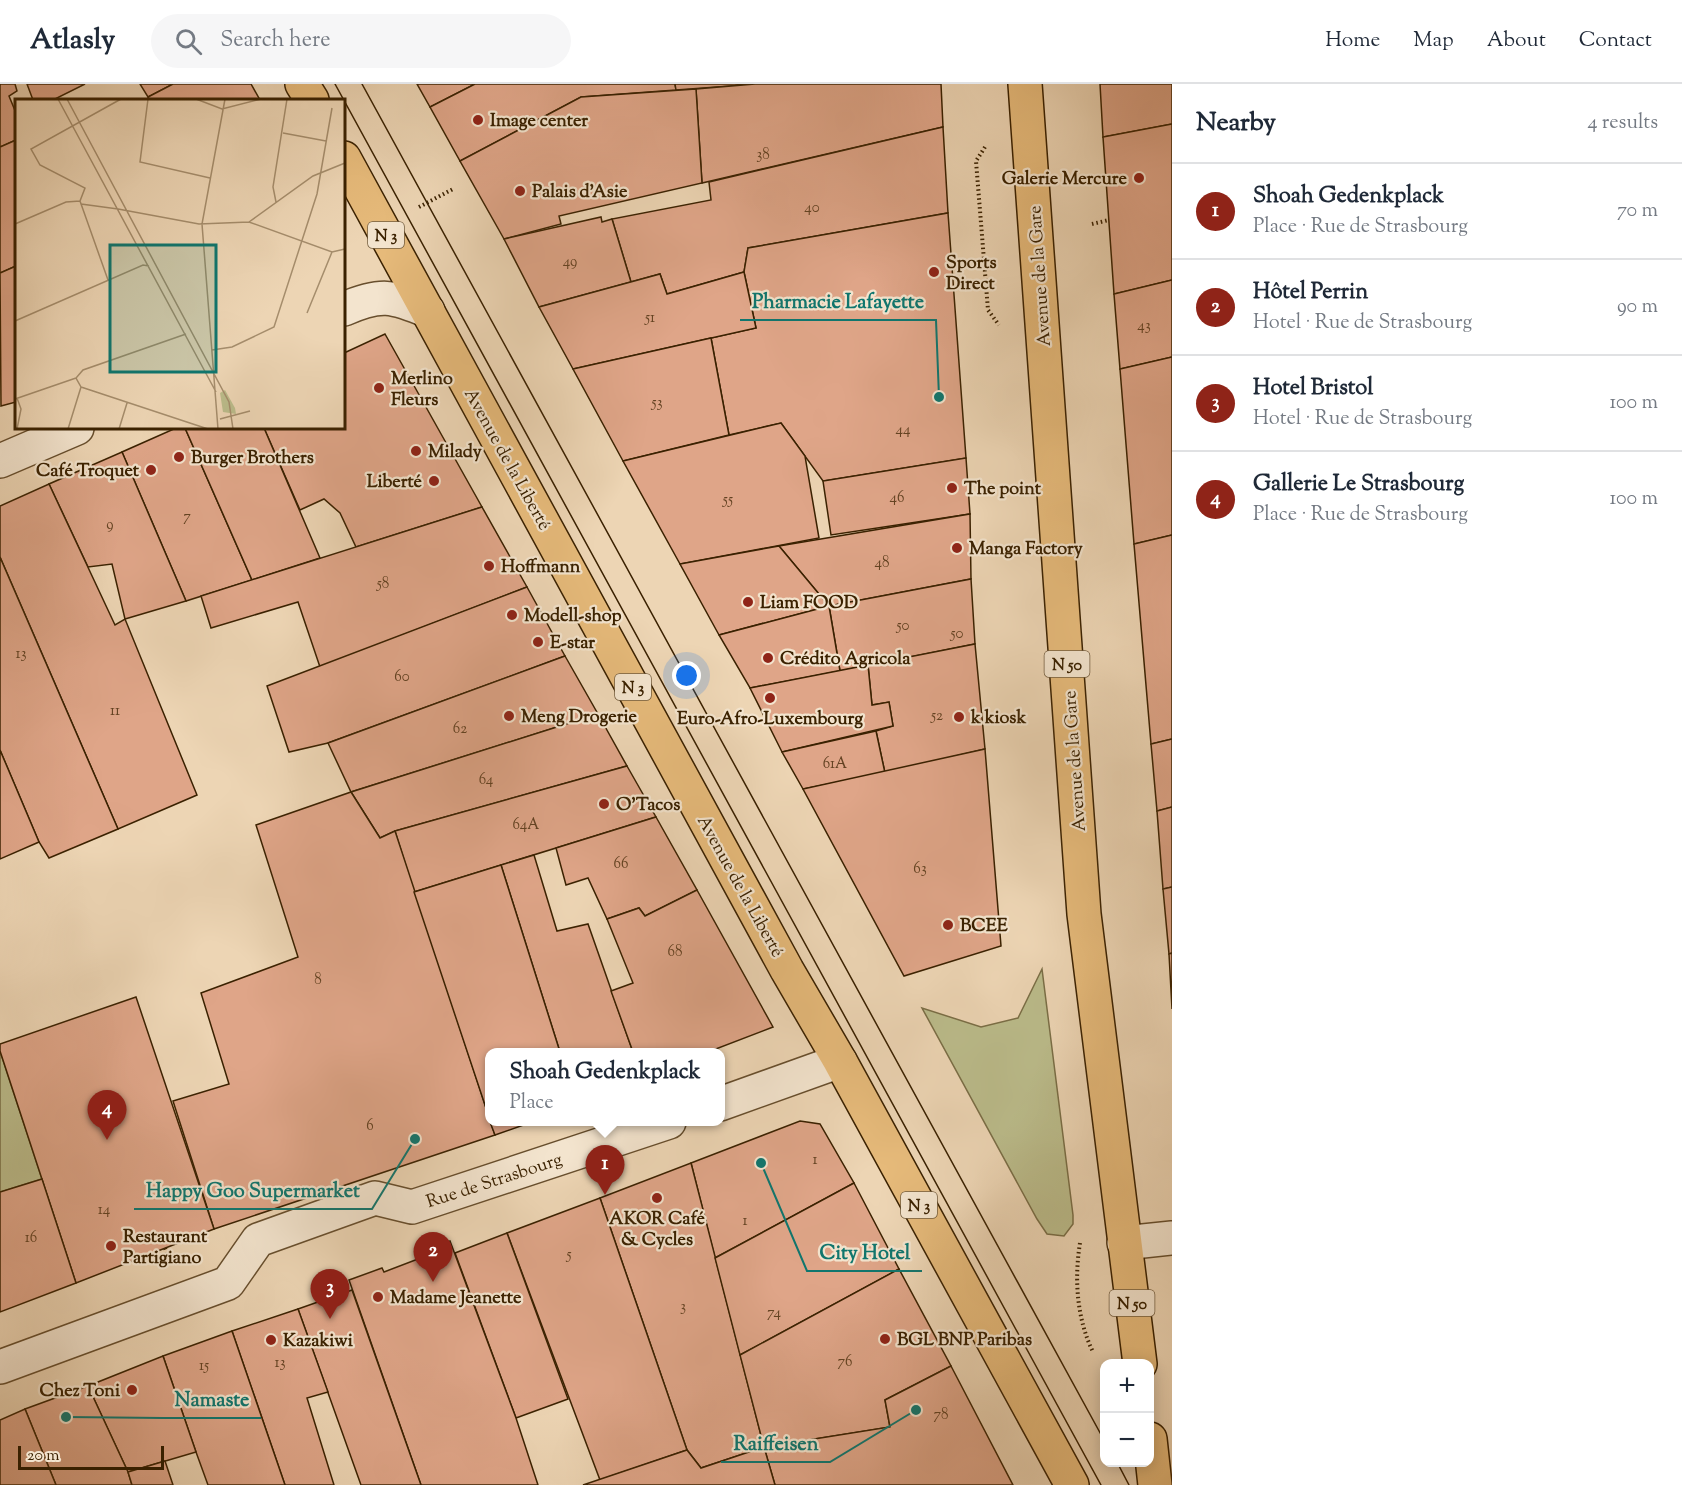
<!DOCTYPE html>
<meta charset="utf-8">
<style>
:root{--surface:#fff;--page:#f6f6f7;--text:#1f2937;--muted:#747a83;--line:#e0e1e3;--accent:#8f2418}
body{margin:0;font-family:"Sorts Mill Goudy",serif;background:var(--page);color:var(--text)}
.controls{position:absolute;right:18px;bottom:18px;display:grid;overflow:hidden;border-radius:12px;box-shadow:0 3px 15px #0003}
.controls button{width:54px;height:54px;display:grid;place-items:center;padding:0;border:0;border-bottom:2px solid var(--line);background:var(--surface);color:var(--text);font:30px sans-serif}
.scale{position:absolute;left:18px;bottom:15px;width:146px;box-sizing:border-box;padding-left:6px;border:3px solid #3a2100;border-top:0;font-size:16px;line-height:21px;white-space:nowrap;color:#3a2100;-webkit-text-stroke:4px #f3e4ce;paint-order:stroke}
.you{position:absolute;left:687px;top:592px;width:21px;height:21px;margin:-15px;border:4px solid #fff;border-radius:50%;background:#1a73e8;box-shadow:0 0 0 9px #1a73e833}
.badge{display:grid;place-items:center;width:39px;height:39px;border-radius:50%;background:var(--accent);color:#fff;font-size:20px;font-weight:700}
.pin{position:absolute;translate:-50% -50px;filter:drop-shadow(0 2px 3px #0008)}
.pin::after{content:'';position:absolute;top:32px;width:21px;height:18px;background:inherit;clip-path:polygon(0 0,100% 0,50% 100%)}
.popup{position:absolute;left:485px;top:964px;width:240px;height:78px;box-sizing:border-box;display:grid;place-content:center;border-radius:12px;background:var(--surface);filter:drop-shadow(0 2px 4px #0005);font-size:20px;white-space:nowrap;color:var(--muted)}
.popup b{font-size:22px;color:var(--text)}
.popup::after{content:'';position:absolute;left:50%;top:100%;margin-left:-12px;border:12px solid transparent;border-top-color:var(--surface)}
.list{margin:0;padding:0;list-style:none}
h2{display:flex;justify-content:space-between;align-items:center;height:78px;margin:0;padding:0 24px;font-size:26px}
h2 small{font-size:20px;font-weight:400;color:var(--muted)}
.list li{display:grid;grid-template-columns:39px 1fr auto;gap:18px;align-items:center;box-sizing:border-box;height:96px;padding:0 24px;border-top:2px solid var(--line)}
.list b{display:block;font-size:22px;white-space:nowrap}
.list p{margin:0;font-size:20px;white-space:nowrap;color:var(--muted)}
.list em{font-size:20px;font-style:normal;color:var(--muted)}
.icon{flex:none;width:33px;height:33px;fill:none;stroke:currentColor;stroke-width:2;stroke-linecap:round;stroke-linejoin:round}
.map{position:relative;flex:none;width:1172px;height:1401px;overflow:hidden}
header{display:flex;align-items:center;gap:36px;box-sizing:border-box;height:84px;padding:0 30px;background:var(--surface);border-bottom:2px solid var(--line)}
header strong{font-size:28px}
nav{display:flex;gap:33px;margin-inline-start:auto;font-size:21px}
.search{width:420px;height:54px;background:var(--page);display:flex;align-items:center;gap:15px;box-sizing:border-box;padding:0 21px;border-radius:33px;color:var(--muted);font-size:22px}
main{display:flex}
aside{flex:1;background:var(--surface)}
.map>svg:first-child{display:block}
.green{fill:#bbbc8b;stroke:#7a6e46;stroke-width:1.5}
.building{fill:#dfa588;stroke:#3a2100;stroke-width:1.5}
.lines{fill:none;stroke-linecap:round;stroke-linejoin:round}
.minor-casing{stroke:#674e2d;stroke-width:36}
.major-casing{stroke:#3a2100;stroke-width:36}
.path{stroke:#3a2100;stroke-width:4;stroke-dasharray:1.5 3;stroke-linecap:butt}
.minor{stroke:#f3e4ce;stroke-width:33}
.major{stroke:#e6ba7a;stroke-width:33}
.tram{stroke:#3a2100;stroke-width:1.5}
.poi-dot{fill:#8f2418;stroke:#f3e4ce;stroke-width:2}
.labels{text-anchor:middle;stroke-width:4.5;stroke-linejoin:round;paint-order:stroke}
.number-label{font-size:15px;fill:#634222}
.shield{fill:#f3e4ce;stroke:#725c3e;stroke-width:1.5}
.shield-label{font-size:16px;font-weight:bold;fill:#3a2100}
.poi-label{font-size:18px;font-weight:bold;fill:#3a2100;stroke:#f3e4ce;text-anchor:start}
.street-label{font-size:18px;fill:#3a2100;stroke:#f3e4ce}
.inset-road{fill:none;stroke:#a58d6c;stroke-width:1.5}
.view{fill:#0f766e;fill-opacity:0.15;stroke:#0f766e;stroke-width:3}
.inset-edge{fill:none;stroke:#3a2100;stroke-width:3}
.leader{fill:none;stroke:#0f766e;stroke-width:2}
.callout-dot{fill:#0f766e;stroke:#f3e4ce;stroke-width:2}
.callout-label{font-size:20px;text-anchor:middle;font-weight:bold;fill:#0f766e;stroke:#f3e4ce;stroke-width:4.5;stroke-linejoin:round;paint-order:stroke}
</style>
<header>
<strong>Atlasly</strong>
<div class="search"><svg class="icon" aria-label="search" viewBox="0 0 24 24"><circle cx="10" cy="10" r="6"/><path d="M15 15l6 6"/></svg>Search here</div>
<nav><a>Home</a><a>Map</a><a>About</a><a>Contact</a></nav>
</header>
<main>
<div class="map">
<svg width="1172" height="1401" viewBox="0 0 1172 1401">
<rect width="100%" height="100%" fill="#edd5b4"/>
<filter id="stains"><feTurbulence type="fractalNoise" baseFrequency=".00333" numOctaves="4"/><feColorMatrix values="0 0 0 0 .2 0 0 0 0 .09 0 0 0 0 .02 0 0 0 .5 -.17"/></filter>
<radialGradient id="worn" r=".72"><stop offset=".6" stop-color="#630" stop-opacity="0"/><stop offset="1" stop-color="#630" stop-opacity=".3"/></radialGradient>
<g class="green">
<polygon points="1042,885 1073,1131 1073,1140 1064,1152 1047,1150 1037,1135 922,924 981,943 1018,934"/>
<polygon points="0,967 42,1095 0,1108"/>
</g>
<g class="building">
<polygon points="0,0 15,0 17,7 9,12 16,29 16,56 0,63"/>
<polygon points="27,0 85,0 53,16 33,16"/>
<polygon points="140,0 173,0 148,13"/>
<polygon points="173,0 251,0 260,16 150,16 148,13"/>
<polygon points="417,0 475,0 430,23"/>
<polygon points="475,0 675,0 676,6 581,13 460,77 430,23"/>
<polygon points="675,0 758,0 676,6"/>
<polygon points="755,0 941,0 943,43 702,99 696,5"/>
<polygon points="1100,0 1172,0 1172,40 1103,53"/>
<polygon points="696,5 702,99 559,132 561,140 504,155 460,77 581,13"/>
<polygon points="1172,40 1172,196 1114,210 1103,53"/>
<polygon points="943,43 948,129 748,164 744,188 667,210 660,190 631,198 612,135 711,116 709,98"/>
<polygon points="16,56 16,182 0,189 0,63"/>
<polygon points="948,129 966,374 823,397 781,339 729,351 711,254 756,244 744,188 748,164"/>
<polygon points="601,133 602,138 612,135 631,198 539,223 504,155"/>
<polygon points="16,182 16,318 1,322 0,189"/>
<polygon points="744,188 756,244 573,285 539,223 660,190 667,210"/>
<polygon points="1172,196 1172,273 1120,285 1114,210"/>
<polygon points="385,250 482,423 356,463 340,429 324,415 300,426 264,344 344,344 344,269"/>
<polygon points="711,254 729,351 623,377 573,285"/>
<polygon points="1172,273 1172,451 1134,460 1120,285"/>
<polygon points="781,339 805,372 819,454 680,480 623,377"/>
<polygon points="176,344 185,344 252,496 186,517 122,368"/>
<polygon points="185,344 264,344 320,474 252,496"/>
<polygon points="122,368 186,517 125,535 112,480 88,483 49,400"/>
<polygon points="966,374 970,430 831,451 823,397"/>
<polygon points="49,400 115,541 125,535 197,711 118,745 0,473 0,422"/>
<polygon points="482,423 527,503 320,583 298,518 211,544 201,512"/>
<polygon points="970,430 971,495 829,522 779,462"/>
<polygon points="1172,451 1172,655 1151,660 1134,460"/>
<polygon points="779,462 829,522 719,551 680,480"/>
<polygon points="0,473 118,745 49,774 39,758 0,666"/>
<polygon points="971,495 975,560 840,587 829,522"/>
<polygon points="527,503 565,572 328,659 289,668 267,602"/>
<polygon points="829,522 840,587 750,604 719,551"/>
<polygon points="975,560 985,665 885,689 876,647 893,642 889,618 872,621 868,581"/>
<polygon points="565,572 598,630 351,708 328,659"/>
<polygon points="868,581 872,621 889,618 893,642 782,668 750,604"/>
<polygon points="598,630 627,682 395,747 380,754 351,708"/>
<polygon points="876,647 885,689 803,705 782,668"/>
<polygon points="1172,655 1172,723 1157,727 1151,660"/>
<polygon points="985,665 1001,862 904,892 803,705"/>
<polygon points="0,666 39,758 0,775"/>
<polygon points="627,682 656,733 414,808 395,747"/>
<polygon points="351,708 380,754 395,747 495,1051 214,1145 173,1017 229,1000 201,909 298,873 256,741"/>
<polygon points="1172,723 1172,803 1163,805 1157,727"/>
<polygon points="656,733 697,806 645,832 639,824 607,835 588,794 566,801 556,764"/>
<polygon points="534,771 557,847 588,840 633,968 560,968 501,781"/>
<polygon points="501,781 560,968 490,968 490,1036 414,808"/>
<polygon points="1172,803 1172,869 1169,870 1163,805"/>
<polygon points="697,806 773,943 708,968 633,968 611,907 633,899 607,835 639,824 645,832"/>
<polygon points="1172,869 1172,925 1169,870"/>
<polygon points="136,913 214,1145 76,1199 0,967 0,960"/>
<polygon points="800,1037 820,1040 854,1099 715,1174 691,1079"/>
<polygon points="490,1038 532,1038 495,1051"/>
<polygon points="691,1079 764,1363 701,1384 687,1366 600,1114"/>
<polygon points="42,1095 76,1199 0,1228 0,1108"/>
<polygon points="854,1099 899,1185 740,1271 715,1174"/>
<polygon points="600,1114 687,1366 600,1396 507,1149"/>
<polygon points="507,1149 568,1315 516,1334 455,1169"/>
<polygon points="450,1157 516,1334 538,1401 421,1401 349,1196 382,1184 384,1188 418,1175 417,1170"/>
<polygon points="899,1185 951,1282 885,1316 890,1343 764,1363 740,1271"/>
<polygon points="352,1206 421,1401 361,1401 298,1225"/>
<polygon points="298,1225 328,1308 307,1314 334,1401 285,1401 232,1247"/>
<polygon points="232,1247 285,1401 208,1401 196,1368 163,1272"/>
<polygon points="163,1272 196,1368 128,1388 88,1302"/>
<polygon points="951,1282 1013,1401 775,1401 764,1363 890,1343 885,1316"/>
<polygon points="88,1302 128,1388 132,1401 56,1401 25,1325"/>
<polygon points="25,1325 56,1401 0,1401 0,1336"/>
<polygon points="764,1363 775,1401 583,1401 687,1366 701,1384"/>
<polygon points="165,1377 173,1401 132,1401 128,1388"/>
</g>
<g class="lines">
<g class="minor-casing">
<g id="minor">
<path d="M344,225c37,-16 48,-13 84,2"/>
<polyline points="0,377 77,344"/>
<polyline points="720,1020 840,977"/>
<polyline points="1124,1159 1172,1154"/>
<polyline points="0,1283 228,1199 258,1156 375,1114 412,1123 669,1038"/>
</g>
</g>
<g class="major-casing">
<g id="major">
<polyline points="302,0 312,16"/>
<polyline points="1025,0 1084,830 1140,1280"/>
<polyline points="344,74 787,886 840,977 1072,1401"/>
<polyline points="1150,1355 1155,1401"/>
</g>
</g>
<g class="path">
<polyline points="985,63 976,77 988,226 999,241"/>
<polyline points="419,123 453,105"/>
<polyline points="1092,140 1109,136"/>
<path d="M1080,1159c-6,37 -3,76 13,109"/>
<polyline points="165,1164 169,1174"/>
</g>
<use href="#minor" class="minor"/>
<use href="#major" class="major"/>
<g class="tram">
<polyline points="335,0 1101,1401"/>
<polyline points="362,0 1104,1356"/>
<polyline points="1117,1378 1129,1401"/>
</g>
</g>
<g class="poi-dot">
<circle cx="478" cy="36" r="6"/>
<circle cx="1139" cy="94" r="6"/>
<circle cx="520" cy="107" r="6"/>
<circle cx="934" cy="188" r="6"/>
<circle cx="379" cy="304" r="6"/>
<circle cx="416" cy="367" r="6"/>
<circle cx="179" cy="373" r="6"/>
<circle cx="151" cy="386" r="6"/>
<circle cx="434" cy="397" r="6"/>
<circle cx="952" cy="404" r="6"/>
<circle cx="957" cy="464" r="6"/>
<circle cx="489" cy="482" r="6"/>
<circle cx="748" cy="518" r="6"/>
<circle cx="512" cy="531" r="6"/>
<circle cx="538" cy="558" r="6"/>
<circle cx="768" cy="574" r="6"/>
<circle cx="770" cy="614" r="6"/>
<circle cx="509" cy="632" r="6"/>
<circle cx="959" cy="633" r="6"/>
<circle cx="604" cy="720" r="6"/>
<circle cx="948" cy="841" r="6"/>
<circle cx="657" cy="1114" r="6"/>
<circle cx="111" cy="1162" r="6"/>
<circle cx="378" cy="1213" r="6"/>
<circle cx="885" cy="1255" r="6"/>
<circle cx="271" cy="1256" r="6"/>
<circle cx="132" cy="1306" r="6"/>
</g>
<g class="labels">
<g class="number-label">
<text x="763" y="75">38</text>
<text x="812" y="128">40</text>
<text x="570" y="182">49</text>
<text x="650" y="238">51</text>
<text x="1144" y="246">43</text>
<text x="657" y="323">53</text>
<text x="903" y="350">44</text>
<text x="897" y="418">46</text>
<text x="728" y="420">55</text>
<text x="187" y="437">7</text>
<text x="110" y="445">9</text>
<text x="882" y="483">48</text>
<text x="383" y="504">58</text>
<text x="903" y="546">50</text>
<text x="957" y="554">50</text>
<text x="21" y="574">13</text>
<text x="402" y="597">60</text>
<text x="115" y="631">11</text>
<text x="937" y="636">52</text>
<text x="460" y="649">62</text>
<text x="835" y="684">61A</text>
<text x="486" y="700">64</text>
<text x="526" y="745">64A</text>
<text x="621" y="784">66</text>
<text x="920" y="789">63</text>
<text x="675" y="872">68</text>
<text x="318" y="900">8</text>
<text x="370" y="1046">6</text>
<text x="815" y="1080">1</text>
<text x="104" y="1130">14</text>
<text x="745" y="1141">1</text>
<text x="31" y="1158">16</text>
<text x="569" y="1175">5</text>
<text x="683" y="1227">3</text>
<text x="774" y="1233">74</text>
<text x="845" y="1282">76</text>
<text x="280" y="1283">13</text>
<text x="204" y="1286">15</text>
<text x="941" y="1335">78</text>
</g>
<g class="shield">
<rect x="368" y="138" width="36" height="26" rx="4.5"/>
<rect x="1044.5" y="567" width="45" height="26" rx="4.5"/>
<rect x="615" y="590" width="36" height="26" rx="4.5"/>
<rect x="901" y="1108" width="36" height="26" rx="4.5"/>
<rect x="1109.5" y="1206" width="45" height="26" rx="4.5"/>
</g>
<g class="shield-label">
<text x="386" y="157">N 3</text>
<text x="1067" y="586">N 50</text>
<text x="633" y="609">N 3</text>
<text x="919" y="1127">N 3</text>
<text x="1132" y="1225">N 50</text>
</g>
<g class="poi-label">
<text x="490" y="42">Image center</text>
<text x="1127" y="100" text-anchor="end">Galerie Mercure</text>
<text x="532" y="113">Palais d'Asie</text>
<text x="946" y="184">Sports<tspan x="946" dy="21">Direct</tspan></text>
<text x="391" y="300">Merlino<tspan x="391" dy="21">Fleurs</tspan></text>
<text x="428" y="373">Milady</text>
<text x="191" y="379">Burger Brothers</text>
<text x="139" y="392" text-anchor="end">Café Troquet</text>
<text x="422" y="403" text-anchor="end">Liberté</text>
<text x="964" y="410">The point</text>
<text x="969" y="470">Manga Factory</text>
<text x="501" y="488">Hoffmann</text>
<text x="760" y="524">Liam FOOD</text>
<text x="524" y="537">Modell-shop</text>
<text x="550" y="564">E-star</text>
<text x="780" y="580">Crédito Agricola</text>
<text x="521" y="638">Meng Drogerie</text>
<text x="971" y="639">k kiosk</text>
<text x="770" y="640" text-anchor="middle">Euro-Afro-Luxembourg</text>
<text x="616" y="726">O'Tacos</text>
<text x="960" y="847">BCEE</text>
<text x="657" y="1140" text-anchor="middle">AKOR Café<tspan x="657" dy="21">&amp; Cycles</tspan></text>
<text x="123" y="1158">Restaurant<tspan x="123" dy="21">Partigiano</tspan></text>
<text x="390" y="1219">Madame Jeanette</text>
<text x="897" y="1261">BGL BNP Paribas</text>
<text x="283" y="1262">Kazakiwi</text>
<text x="120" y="1312" text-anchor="end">Chez Toni</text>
</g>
<g class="street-label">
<text transform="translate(1039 192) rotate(-94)" y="6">Avenue de la Gare</text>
<text transform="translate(508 375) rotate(61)" y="6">Avenue de la Liberté</text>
<text transform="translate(1074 677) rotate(-94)" y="6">Avenue de la Gare</text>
<text transform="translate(741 802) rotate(61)" y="6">Avenue de la Liberté</text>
<text transform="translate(494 1096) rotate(-18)" y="6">Rue de Strasbourg</text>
</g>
</g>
<g transform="translate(15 15)">
<rect width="330" height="330" fill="#edd5b4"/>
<path d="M210,291l10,18 1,6 -13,-2 -3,-19z" fill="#bbbc8b"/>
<path class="inset-road" d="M43,0l158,293M52,0l162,303 4,27M133,0l-8,63 70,16M181,0l26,10 39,-10M268,34l43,8M65,102l5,-13 -45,-23 -9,-16 90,-50M65,102l28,79M261,103l-3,-15 14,-88M66,105l37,5M103,110l81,15 50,-2 83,30 13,-3M234,123l64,-46 32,-13M0,125l51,-22 14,-1M292,214l25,-61M0,222l128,-56 6,1M197,251l20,-3 42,-20 43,-133 15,-86M66,288l127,42M0,300l61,-21M205,320l30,-8M2,330l4,-20 -4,-11M53,330l13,-42 -5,-9 7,-8 103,-36M104,330l8,-26M203,330l-16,-205 23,-125"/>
<path class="view" d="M95,146h106v127h-106z"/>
<rect width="330" height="330" class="inset-edge"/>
</g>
<path class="leader" d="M939 313L936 236H740M415 1055L372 1125H134M761 1079L807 1187H922M66 1333L163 1334H261M916 1326L830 1378H721"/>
<g class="callout-dot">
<circle cx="939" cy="313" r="6"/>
<circle cx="415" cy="1055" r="6"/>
<circle cx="761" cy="1079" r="6"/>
<circle cx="66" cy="1333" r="6"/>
<circle cx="916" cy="1326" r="6"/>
</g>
<g class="callout-label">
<text x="838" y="224">Pharmacie Lafayette</text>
<text x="253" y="1113">Happy Goo Supermarket</text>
<text x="865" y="1175">City Hotel</text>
<text x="212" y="1322">Namaste</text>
<text x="776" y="1366">Raiffeisen</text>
</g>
<rect width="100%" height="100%" filter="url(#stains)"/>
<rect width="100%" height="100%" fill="url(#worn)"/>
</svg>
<div class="controls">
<button>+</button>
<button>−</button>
</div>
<div class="scale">20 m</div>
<div class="you"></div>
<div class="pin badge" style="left:605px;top:1111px">1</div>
<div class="popup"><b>Shoah Gedenkplack</b>Place</div>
<div class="pin badge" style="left:433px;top:1198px">2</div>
<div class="pin badge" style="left:330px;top:1235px">3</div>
<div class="pin badge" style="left:107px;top:1056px">4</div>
</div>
<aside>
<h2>Nearby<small>4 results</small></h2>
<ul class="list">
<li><span class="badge">1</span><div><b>Shoah Gedenkplack</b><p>Place · Rue de Strasbourg</p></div><em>70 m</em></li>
<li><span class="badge">2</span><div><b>Hôtel Perrin</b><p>Hotel · Rue de Strasbourg</p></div><em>90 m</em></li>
<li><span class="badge">3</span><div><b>Hotel Bristol</b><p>Hotel · Rue de Strasbourg</p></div><em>100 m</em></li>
<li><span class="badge">4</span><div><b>Gallerie Le Strasbourg</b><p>Place · Rue de Strasbourg</p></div><em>100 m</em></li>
</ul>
</aside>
</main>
